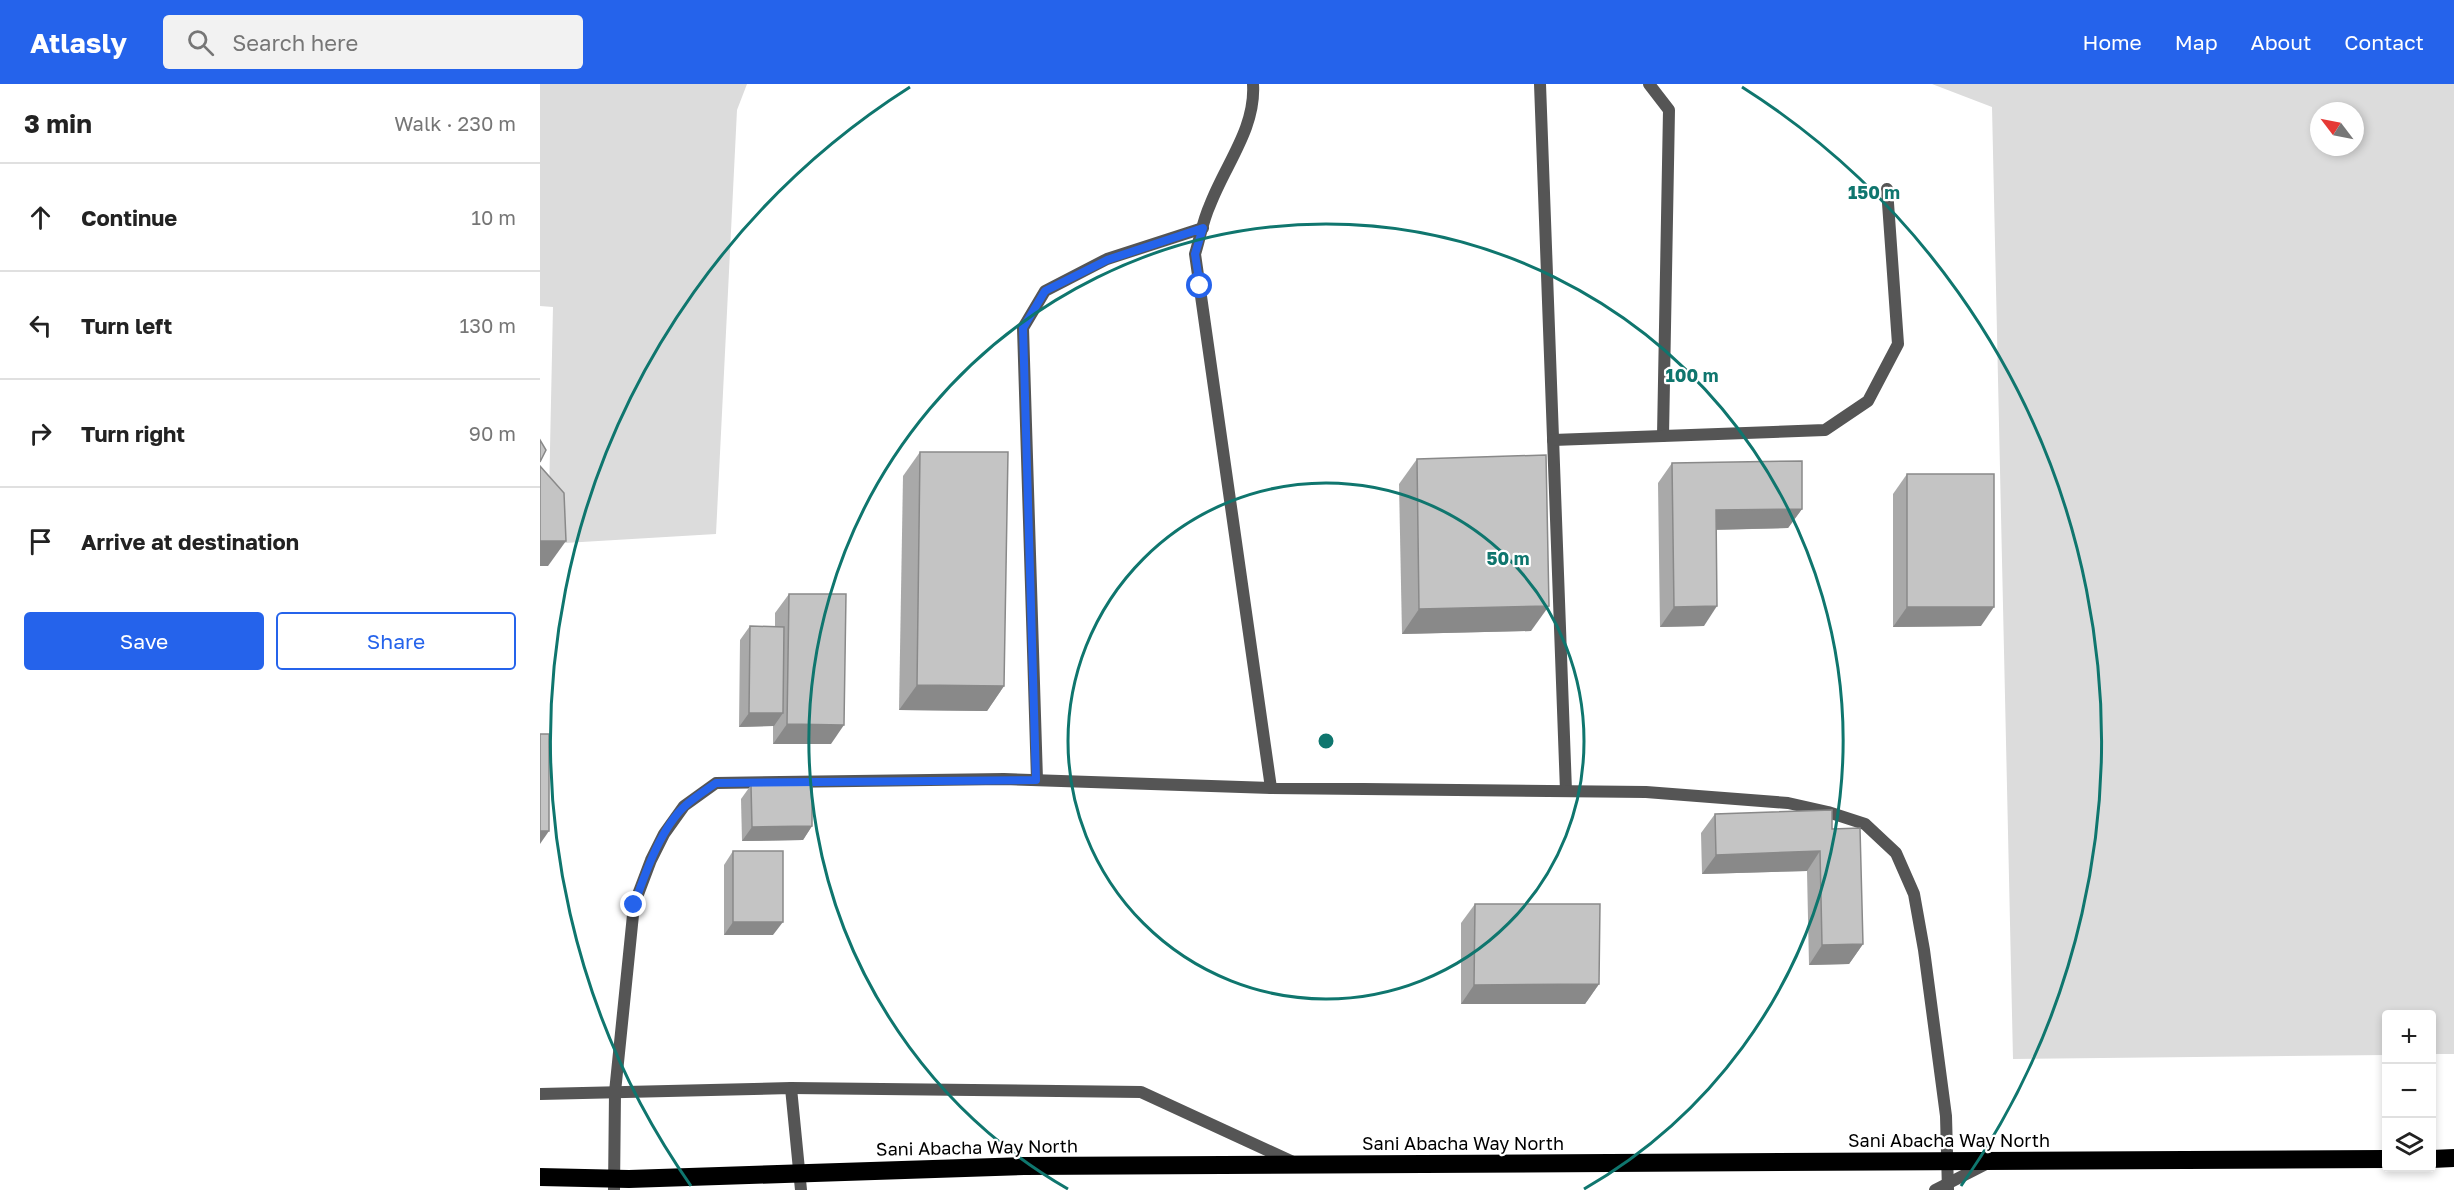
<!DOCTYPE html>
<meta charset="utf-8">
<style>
:root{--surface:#fff;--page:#f2f2f2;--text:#222;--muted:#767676;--line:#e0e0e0;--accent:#2563eb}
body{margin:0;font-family:"Golos Text",sans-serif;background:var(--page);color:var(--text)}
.controls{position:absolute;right:18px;bottom:18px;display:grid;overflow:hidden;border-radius:6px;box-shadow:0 3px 9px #0003}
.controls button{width:54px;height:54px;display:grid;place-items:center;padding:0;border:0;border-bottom:2px solid var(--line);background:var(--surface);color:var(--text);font:30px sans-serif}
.compass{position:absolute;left:1770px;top:18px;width:54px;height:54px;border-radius:50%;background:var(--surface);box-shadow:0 3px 9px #0003;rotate:302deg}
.stop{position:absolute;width:18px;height:18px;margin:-14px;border:4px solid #2563eb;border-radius:50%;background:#fff}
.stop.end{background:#2563eb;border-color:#fff;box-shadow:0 2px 6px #0008}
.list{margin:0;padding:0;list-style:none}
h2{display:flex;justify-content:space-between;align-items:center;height:78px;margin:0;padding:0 24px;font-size:26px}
h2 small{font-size:20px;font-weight:400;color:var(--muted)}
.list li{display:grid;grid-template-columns:39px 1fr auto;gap:18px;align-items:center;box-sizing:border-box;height:108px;padding:0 24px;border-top:2px solid var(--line)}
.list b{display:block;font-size:22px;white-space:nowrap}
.list em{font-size:20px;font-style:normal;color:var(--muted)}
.actions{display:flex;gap:12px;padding:18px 24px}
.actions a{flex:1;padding:14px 0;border:2px solid var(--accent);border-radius:6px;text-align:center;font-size:21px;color:var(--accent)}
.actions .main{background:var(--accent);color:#fff}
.icon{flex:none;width:33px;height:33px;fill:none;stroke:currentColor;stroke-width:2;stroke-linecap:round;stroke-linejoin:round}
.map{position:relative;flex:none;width:1914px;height:1106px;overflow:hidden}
header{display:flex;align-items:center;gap:36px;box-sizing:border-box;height:84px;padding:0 30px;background:var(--accent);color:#fff}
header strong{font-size:28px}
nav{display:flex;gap:33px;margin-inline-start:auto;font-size:21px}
.search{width:420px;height:54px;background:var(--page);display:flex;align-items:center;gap:15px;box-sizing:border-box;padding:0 21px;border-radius:6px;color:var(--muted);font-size:22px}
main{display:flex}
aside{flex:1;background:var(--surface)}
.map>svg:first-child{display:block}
.green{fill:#dcdcdc;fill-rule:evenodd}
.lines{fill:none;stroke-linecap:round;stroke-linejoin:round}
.lane{stroke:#555;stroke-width:12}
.highway{stroke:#000;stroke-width:18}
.wall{fill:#a9a9a9}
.shaded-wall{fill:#898989}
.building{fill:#c4c4c4;stroke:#898989;stroke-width:1.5}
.route{stroke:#2563eb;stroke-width:8}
.ring{fill:none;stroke:#0f766e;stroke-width:3}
.labels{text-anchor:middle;stroke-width:4.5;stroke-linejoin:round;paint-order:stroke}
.street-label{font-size:18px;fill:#000;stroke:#fff}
.centre{fill:#0f766e;stroke:#fff;stroke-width:3}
.ring-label{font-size:18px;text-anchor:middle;font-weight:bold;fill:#0f766e;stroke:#fff;stroke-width:4.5;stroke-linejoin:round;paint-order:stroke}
</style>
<header>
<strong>Atlasly</strong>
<div class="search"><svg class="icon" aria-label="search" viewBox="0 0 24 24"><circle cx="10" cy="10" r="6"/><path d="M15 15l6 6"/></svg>Search here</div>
<nav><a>Home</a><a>Map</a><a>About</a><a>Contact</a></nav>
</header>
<main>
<aside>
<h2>3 min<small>Walk · 230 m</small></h2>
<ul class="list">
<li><svg class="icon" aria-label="ahead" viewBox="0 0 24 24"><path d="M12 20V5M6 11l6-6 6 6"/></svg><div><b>Continue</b></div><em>10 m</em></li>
<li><svg class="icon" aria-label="left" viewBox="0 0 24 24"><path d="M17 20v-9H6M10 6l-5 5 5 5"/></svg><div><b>Turn left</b></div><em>130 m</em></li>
<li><svg class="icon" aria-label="right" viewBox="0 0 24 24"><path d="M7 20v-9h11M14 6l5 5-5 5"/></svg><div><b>Turn right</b></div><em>90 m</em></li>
<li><svg class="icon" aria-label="arrive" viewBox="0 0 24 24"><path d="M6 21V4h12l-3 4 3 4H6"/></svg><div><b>Arrive at destination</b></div></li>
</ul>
<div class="actions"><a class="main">Save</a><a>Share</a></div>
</aside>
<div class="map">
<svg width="1914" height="1106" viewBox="0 0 1914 1106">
<rect width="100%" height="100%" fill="#fff"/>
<g class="green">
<polygon points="0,0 207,0 197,26 176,450 8,460 13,223 0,222"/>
<path d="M1392,0h522v970h-22v-40h-46v41l-373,4 -21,-952zM1779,27h36v36h-36z"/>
</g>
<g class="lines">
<g class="lane">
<path d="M713,0c3,44 -28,81 -43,121 -7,15 -10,33 -15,49l76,534"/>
<polyline points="1000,0 1026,707"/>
<polyline points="1109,0 1129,26 1123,352"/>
<polyline points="1013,356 1285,346 1328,317 1358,260 1347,105"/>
<polyline points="497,696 483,244 505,207 567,175 663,144"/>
<polyline points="251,1004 601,1008 753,1078"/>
<polyline points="0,1010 251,1004 261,1106"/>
<polyline points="74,1106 75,1008 94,821 111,776 124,750 144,722 176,699 464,695 731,704 1106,708 1248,719 1288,728 1325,740 1356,769 1374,810 1384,866 1406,1032 1408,1106"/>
<polyline points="1395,1106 1448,1079"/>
</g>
<g class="highway">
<polyline points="1892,1075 1914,1074"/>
<polyline points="0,1093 89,1095 484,1082 1846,1075"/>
</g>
</g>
<g class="wall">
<polygon points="380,368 464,602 447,627 359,626 363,392"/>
<polygon points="877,375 991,547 862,550 859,400"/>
<polygon points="1132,379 1262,425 1248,444 1176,446 1164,542 1120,543 1118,399"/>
<polygon points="1367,390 1441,542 1353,543 1353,410"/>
<polygon points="249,510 291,660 233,660 233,642 199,643 200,556 210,542 235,543 235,529"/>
<polygon points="211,701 272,742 263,756 202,757 201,715"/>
<polygon points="1175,730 1292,745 1323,860 1309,880 1269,881 1267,787 1162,790 1161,749"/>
<polygon points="193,767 233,851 184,851 184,781"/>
<polygon points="935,820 1059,900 1045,920 921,920 921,839"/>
</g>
<g class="shaded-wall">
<polygon points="1262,425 1248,444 1162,446 1176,426"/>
<polygon points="0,457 26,457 8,482 0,482"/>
<polygon points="1009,522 991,547 862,550 879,525"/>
<polygon points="1177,522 1164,542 1120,543 1134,523"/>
<polygon points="1367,523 1454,523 1441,542 1353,543"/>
<polygon points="377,601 464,602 447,627 359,626"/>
<polygon points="209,629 243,629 234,642 199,643"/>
<polygon points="247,640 304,641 291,660 233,660"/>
<polygon points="272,742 263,756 202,757 212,743"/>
<polygon points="0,747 9,747 0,760"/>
<polygon points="1280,767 1267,787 1162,790 1176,771"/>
<polygon points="193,838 243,838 233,851 184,851"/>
<polygon points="1323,860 1309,880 1269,881 1282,861"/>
<polygon points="1059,900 1045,920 921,920 934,901"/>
</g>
<g class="building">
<polygon points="0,356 6,366 0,378"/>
<polygon points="380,368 468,368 464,602 377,601"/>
<polygon points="1006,371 1009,522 879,525 877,375"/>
<polygon points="1262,377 1262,425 1176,426 1177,522 1134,523 1132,379"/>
<polygon points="0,382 24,409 26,457 0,457"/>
<rect x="1367" y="390" width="87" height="133"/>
<polygon points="249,510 306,510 304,641 247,640"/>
<polygon points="210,542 244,543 243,629 209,629"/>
<rect x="0" y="650" width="9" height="97"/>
<polygon points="211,701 272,701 272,742 212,743"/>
<polygon points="1292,726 1292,745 1320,744 1323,860 1282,861 1280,767 1176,771 1175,730"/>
<rect x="193" y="767" width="50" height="71"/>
<polygon points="935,820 1060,820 1059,900 934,901"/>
</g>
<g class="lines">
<path class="route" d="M94,821c11,-31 27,-78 52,-100 9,-8 20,-15 30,-22l320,-3 -13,-452 22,-37 62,-31 96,-32 -8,26 5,32"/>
</g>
<g class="ring">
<circle cx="786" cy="657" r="258"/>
<path d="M528 1105A517 517 0 1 1 1044 1105"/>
<path d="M151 1102A775 775 0 0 1 370 3M1202 3A775 775 0 0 1 1421 1102"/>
</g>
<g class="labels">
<g class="street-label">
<text x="1409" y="1063">Sani Abacha Way North</text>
<text x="923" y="1066">Sani Abacha Way North</text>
<text transform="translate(437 1064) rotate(-1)" y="6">Sani Abacha Way North</text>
</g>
</g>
<circle cx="786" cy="657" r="9" class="centre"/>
<g class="ring-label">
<text x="1334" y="115">150 m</text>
<text x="1152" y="298">100 m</text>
<text x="968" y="481">50 m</text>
</g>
</svg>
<div class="controls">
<button>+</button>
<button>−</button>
<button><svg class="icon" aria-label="layers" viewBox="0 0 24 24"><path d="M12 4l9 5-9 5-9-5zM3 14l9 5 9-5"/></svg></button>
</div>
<svg class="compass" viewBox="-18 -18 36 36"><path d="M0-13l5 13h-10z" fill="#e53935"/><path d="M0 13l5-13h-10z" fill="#767676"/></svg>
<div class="stop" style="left:660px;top:202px"></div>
<div class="stop end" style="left:94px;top:821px"></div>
</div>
</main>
